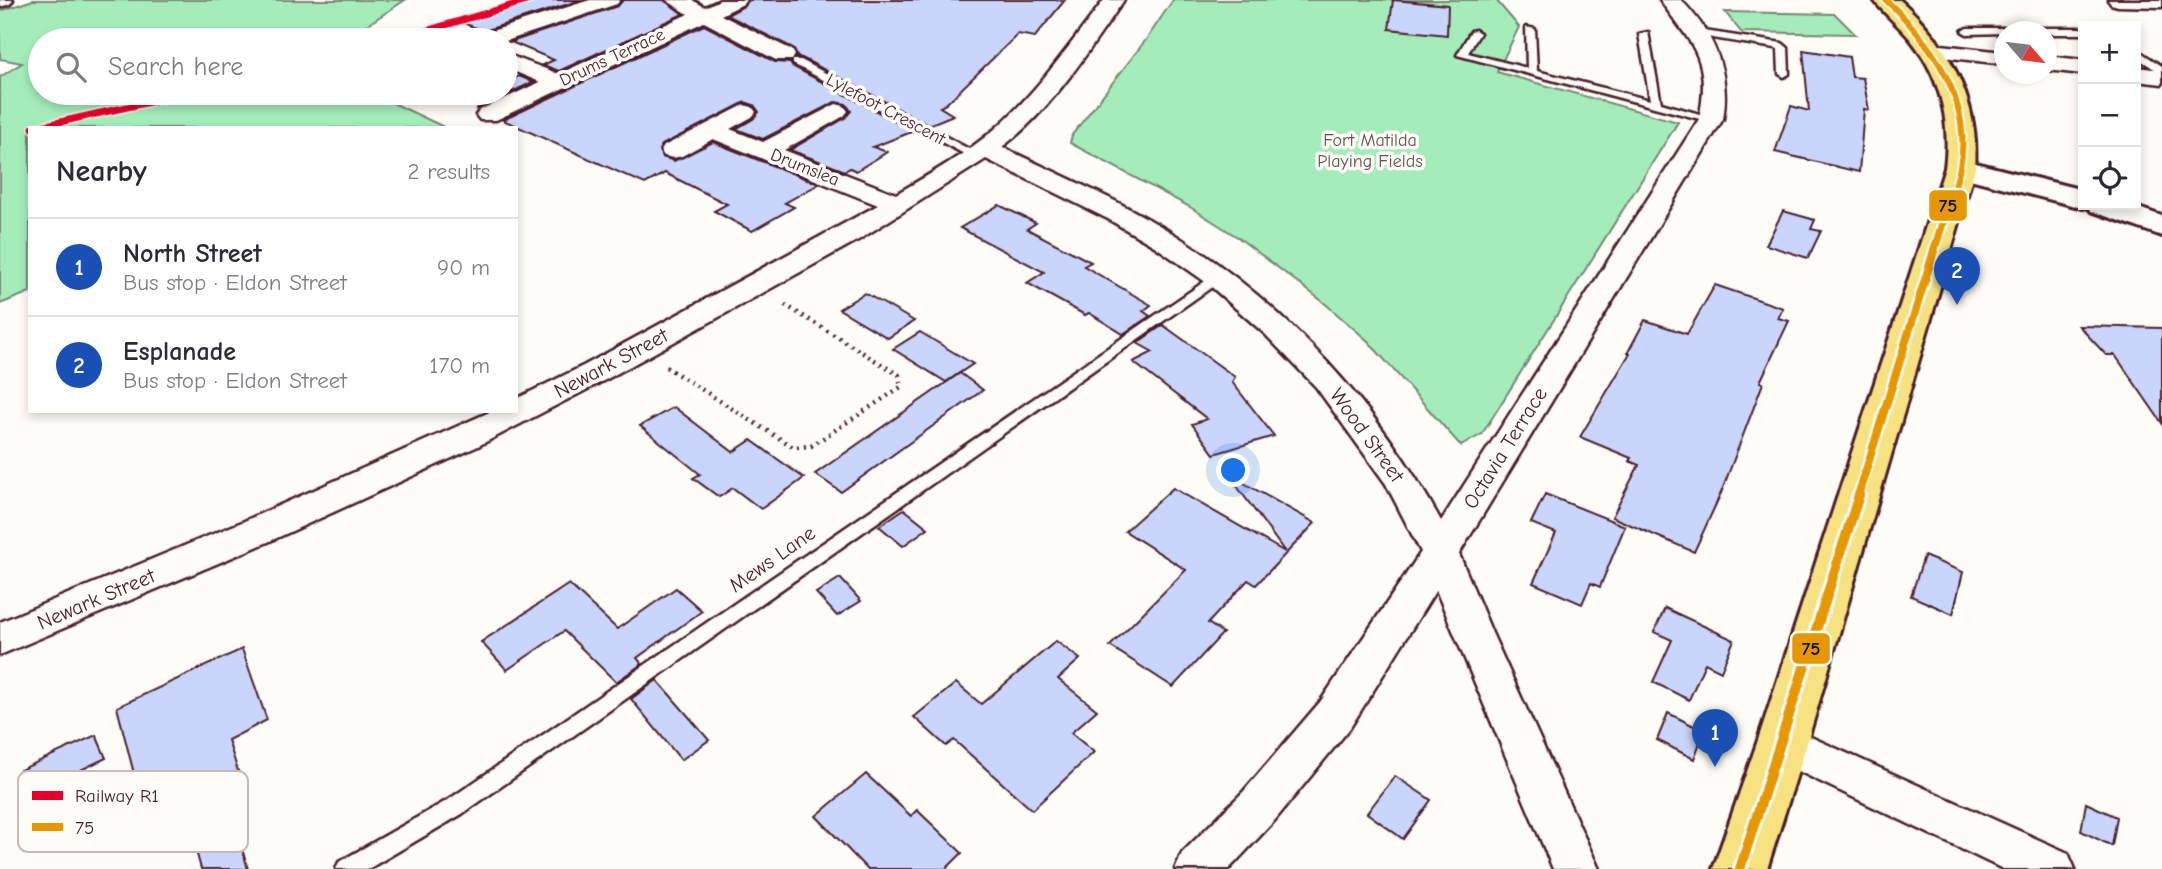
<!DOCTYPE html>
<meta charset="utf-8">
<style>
:root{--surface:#fff;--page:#f7f7f7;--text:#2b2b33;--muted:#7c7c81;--line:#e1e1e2;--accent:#d93025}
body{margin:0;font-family:"Comic Neue",sans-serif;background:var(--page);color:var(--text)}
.controls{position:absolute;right:21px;top:21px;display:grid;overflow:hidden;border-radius:0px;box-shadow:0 4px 10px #0003}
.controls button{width:63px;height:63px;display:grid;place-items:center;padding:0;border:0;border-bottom:2px solid var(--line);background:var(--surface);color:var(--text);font:35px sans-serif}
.compass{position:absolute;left:1994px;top:21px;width:63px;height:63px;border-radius:50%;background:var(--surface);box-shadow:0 4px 10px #0003;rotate:118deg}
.you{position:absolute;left:1234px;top:471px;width:24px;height:24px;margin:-18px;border:5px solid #fff;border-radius:50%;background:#1a73e8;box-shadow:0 0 0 10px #1a73e833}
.badge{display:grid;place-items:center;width:46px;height:46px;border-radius:50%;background:var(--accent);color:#fff;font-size:23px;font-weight:700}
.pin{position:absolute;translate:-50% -58px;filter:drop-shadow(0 2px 4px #0008)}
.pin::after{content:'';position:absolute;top:37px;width:24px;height:21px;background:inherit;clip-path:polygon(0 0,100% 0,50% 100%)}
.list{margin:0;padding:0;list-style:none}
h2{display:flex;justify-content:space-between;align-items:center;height:91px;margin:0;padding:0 28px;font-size:30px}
h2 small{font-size:23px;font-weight:400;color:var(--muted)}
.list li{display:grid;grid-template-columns:46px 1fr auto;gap:21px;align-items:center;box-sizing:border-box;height:98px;padding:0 28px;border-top:2px solid var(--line)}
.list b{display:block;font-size:26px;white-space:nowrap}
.list p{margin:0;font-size:23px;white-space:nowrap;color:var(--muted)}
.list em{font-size:23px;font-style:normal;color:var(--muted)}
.icon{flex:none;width:38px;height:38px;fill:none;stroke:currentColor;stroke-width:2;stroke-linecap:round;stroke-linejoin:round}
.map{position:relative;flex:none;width:2162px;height:869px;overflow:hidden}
.search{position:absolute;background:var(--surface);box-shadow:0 4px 10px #0003;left:28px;top:28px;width:490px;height:77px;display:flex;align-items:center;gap:18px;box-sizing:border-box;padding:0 24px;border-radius:38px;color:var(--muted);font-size:26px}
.panel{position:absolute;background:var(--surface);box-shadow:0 4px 10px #0003;left:28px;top:126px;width:490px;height:287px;border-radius:0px}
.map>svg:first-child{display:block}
.green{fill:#a4edbb;stroke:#778673;stroke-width:2}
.building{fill:#cad5fc;stroke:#4a1f2b;stroke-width:2}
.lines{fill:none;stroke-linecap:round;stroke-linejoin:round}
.service-casing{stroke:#4a1f2b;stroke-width:5}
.minor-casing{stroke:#4a1f2b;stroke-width:5}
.tertiary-casing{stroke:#4a1f2b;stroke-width:6}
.primary-casing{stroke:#4a1f2b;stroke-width:6}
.path{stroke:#4a1f2b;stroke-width:4.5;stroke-dasharray:2 5;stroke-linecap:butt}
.service{fill:#fdfcf7;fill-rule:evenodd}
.minor{fill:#fdfcf7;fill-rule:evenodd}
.tertiary{fill:#fdfcf7;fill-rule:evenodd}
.primary{fill:#f6e281;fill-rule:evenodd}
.bus-1-far2-casing{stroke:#fdfcf7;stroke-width:10}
.bus-1-far1-casing{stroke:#fdfcf7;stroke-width:13}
.bus-1-casing{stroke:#fdfcf7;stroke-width:16}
.bus-1-far2{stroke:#e69804;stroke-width:6}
.bus-1-far1{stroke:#e69804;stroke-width:8}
.bus-1{stroke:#e69804;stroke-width:10}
.rail-1-casing{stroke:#fdfcf7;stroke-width:10}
.rail-1{stroke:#e4002b;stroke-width:7}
.labels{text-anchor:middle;stroke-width:7;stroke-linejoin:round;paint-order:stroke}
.far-street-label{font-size:18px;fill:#4a1f2b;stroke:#fdfcf7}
.far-park-label{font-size:18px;fill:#60524f;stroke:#fdfcf7}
.street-label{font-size:21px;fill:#4a1f2b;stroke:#fdfcf7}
.key{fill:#fdfcf7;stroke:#c7baba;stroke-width:2}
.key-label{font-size:19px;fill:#4a1f2b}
.line-badge{stroke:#fdfcf7;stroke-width:2.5}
.pale-badge-label{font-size:19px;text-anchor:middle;font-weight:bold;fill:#111}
</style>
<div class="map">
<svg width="2162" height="869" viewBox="0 0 2162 869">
<rect width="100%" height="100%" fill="#fdfcf7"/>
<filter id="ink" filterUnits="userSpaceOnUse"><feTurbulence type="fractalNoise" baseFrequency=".0143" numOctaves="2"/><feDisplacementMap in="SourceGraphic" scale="14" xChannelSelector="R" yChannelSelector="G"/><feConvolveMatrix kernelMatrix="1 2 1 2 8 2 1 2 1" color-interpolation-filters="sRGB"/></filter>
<g filter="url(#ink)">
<g class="green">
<polygon points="33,0 405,0 344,40 40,40 40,93 372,93 442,126 438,128 30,128 30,292 0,304 0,77 22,63 0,59 0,11"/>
<polygon points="1173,0 1496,0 1519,27 1497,72 1678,122 1482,434 1461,446 1368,341 1322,301 1239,238 1190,207 1070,143 1072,135 1148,37"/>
<polygon points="1725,12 1835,14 1855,34 1741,32"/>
</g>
<g class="building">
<polygon points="536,0 581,0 484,31 463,23"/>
<polygon points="623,0 664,0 683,14 559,71 543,65 554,60 511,42 618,6"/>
<polygon points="749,0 1065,0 1035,37 1018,34 946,104 940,107 953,115 929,125 802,58 797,57 793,48 727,15 744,6"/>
<polygon points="1393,0 1448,5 1447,35 1389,29"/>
<polygon points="704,25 775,62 790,63 792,66 914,131 873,147 887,152 856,171 850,168 845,171 790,150 845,118 851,111 846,104 835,102 763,139 736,129 753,119 759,112 754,105 745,102 662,145 659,150 662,157 674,161 713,142 819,184 785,203 794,207 752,231 714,211 727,204 665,173 645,184 503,120"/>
<polygon points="1803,50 1849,57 1852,77 1863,78 1869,110 1864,109 1859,172 1775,152 1791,106 1809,111"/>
<polygon points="519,76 533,82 476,109 506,95 506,82"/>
<polygon points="999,205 1036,223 1027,229 1091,262 1084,266 1151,305 1143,311 1150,316 1123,334 1089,313 1085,315 1027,283 1044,272 960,228"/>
<polygon points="1783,211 1815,220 1811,229 1821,231 1808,258 1766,245"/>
<polygon points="1715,285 1783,308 1778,318 1789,321 1760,382 1763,383 1721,493 1694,552 1612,517 1639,465 1629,461 1631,458 1580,437 1630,353 1628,352 1645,320 1687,334"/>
<polygon points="865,293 914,321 888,338 839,309"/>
<polygon points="1163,325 1235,377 1232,382 1274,436 1214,454 1192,424 1207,419 1133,362 1153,352 1137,343"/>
<polygon points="2079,326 2162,328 2162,423 2115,355 2106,355"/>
<polygon points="920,332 973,364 946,382 893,349"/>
<polygon points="960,373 983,390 841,492 815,474"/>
<polygon points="674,407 733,452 751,440 804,478 761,509 733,488 719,497 693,478 700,474 640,426"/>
<polygon points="1228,474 1315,523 1256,585 1248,580 1208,623 1223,633 1173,687 1110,646 1186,570 1125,531 1173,488 1285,552"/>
<polygon points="1545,494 1625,526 1600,587 1591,583 1582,604 1533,583 1556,533 1531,523"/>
<polygon points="904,509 928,528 903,546 879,526"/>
<polygon points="1924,556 1963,572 1953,614 1911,596"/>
<polygon points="840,578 861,601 837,616 816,593"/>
<polygon points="569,584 617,629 676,588 702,611 637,658 642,664 616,682 564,631 507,670 481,642"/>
<polygon points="1665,608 1734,640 1721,671 1705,663 1689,700 1653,682 1672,640 1654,632"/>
<polygon points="1056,641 1080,659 1058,679 1097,710 1071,733 1094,752 1032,810 954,740 946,746 914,717 956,683 981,704"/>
<polygon points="242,649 267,720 228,740 246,796 229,805 248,869 201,869 182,799 145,817 117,707"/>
<polygon points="657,680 709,740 681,760 631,699"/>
<polygon points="1668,713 1704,731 1694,759 1657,740"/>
<polygon points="96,735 106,758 24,797 20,770"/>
<polygon points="866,774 911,816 917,810 962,853 946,869 867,869 816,816"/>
<polygon points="1395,776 1431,800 1403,839 1367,813"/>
<polygon points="2086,803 2117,817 2112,846 2081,831"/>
</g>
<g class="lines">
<g class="service-casing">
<g id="service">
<polygon points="1526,27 1535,29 1537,71 1650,100 1639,34 1648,32 1661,103 1717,119 1711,122 1457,55 1471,31 1475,30 1480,33 1468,53 1527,68"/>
<polygon points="2083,28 2083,34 2046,34 2046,32 1967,34 1962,31 1967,28"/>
<polygon points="1698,30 1782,43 1788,48 1789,74 1784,77 1779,74 1778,49 1775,48 1694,35 1693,33"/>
<polygon points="2136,49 2162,66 2162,74 2136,57"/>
<polygon points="793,60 801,60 982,156 980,158 972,158 793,64"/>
<polygon points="1217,273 1222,274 1224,277 1222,280 462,814 368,869 336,869 339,862 448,800"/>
</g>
</g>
<g class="minor-casing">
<g id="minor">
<polygon points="0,0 13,0 10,4 0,7"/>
<polygon points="590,0 620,0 617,4 506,41 476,40 479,35"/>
<polygon points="666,0 692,0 705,7 720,0 746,0 743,4 721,15 792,50 795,55 792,60 776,60 704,22 496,120 480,120 476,115 480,110 540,82 506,68 506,54 559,74 688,14"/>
<path d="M1104,0h20c-34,49 -74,112 -122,147 58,28 120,54 175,89 111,71 201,170 264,285l258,-402c13,-61 -7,-74 -39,-119h21c33,34 50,72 42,119l-264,435 33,79 107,236h-46l-117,-279 -86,138 -75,92 -46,49h-54l7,-16 61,-61 77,-90 101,-150 -35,-68 -70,-97 -51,-53 -58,-51 -51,-36 -48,-28 -122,-60 -126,80 -253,140 -131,68 -208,95 -268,113v-33l242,-100 250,-111h24v-12l69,-34 293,-160 -165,-66 -31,17 -9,2 -9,-2 -3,-5 3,-5 80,-41 8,2 4,5 -4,5 -22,12 33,13 73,-38 8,2 4,5 -4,5 -60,34 112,44c34,-20 70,-40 100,-66 42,-37 74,-84 108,-128z"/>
<polygon points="2108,0 2162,0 2162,7 2118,6 2111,4"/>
<polygon points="1932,44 2004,52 2004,64 1924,55 1921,50 1924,45"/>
<polygon points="2046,56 2083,60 2083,74 2046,70"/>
<polygon points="2136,67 2162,70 2162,84 2136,81"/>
<polygon points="1782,724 2068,853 2075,869 2003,869 1767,756 1761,743 1767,730"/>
</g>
</g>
<g class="tertiary-casing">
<polygon id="tertiary" points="1960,159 2083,190 2083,205 2130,205 2162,216 2162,236 2091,211 2088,207 2083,208 1950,174 1945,168 1950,162"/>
</g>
<g class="primary-casing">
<path id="primary" d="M1874,0h26c49,44 80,101 75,168l-168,575 -40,126h-54l44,-126 188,-575c6,-47 -4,-90 -34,-128 -11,-14 -26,-25 -37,-40z"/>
</g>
<polyline class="path" points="666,367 793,447 811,446 901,387 899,375 782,303"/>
<use href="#service" class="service"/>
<use href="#minor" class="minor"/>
<use href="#tertiary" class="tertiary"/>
<use href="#primary" class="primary"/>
<g class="bus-1-far2-casing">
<path id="bus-1-far2" d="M1886,0c46,43 87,101 74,167 -3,16 -10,32 -14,47"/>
</g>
<g class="bus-1-far1-casing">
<polyline id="bus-1-far1" points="1858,496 1946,212"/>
</g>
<g class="bus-1-casing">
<polyline id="bus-1" points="1740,869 1859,495"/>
</g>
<use href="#bus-1-far2" class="bus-1-far2"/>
<use href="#bus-1-far1" class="bus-1-far1"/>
<use href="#bus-1" class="bus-1"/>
<g class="rail-1-casing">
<g id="rail-1">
<polyline points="395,40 530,0"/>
<polyline points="33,128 190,93"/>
</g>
</g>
<use href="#rail-1" class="rail-1"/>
</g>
</g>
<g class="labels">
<g class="far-street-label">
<text transform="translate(612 57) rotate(-25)" y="6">Drums Terrace</text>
<text transform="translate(886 109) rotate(28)" y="6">Lylefoot Crescent</text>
<text transform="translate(805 167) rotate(22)" y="6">Drumslea</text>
</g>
<g class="far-park-label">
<text x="1370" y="146">Fort Matilda<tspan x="1370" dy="21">Playing Fields</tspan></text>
</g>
<g class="street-label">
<text transform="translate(611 363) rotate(-28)" y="7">Newark Street</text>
<text transform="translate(1367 435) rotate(54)" y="7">Wood Street</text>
<text transform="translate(1505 448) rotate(-58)" y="7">Octavia Terrace</text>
<text transform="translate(772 559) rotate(-35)" y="7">Mews Lane</text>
<text transform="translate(96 599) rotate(-23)" y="7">Newark Street</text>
</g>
</g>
<rect x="18" y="771" width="230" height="81" rx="10" class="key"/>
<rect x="32" y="791" width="31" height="9" fill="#e4002b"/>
<rect x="32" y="823" width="31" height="8" fill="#e69804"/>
<g class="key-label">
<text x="75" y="802">Railway R1</text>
<text x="75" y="834">75</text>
</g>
<g class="line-badge">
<rect x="1928" y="189" width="40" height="33" rx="7" fill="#e69804"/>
<rect x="1791" y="632" width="40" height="33" rx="7" fill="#e69804"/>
</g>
<g class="pale-badge-label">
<text x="1948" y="212">75</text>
<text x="1811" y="655">75</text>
</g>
</svg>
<div class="controls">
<button>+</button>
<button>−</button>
<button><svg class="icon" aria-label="locate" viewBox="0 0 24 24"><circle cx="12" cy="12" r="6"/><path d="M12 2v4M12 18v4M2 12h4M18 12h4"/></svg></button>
</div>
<svg class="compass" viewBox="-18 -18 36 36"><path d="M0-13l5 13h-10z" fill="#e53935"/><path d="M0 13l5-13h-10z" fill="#7c7c81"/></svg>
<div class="you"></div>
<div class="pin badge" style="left:1715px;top:767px;background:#1a4fb4">1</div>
<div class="pin badge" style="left:1957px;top:305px;background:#1a4fb4">2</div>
<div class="search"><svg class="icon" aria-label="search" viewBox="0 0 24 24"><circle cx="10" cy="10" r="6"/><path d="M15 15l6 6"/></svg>Search here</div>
<section class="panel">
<h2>Nearby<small>2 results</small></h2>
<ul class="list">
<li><span class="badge" style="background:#1a4fb4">1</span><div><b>North Street</b><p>Bus stop · Eldon Street</p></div><em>90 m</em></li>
<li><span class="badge" style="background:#1a4fb4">2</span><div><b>Esplanade</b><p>Bus stop · Eldon Street</p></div><em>170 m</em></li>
</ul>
</section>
</div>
